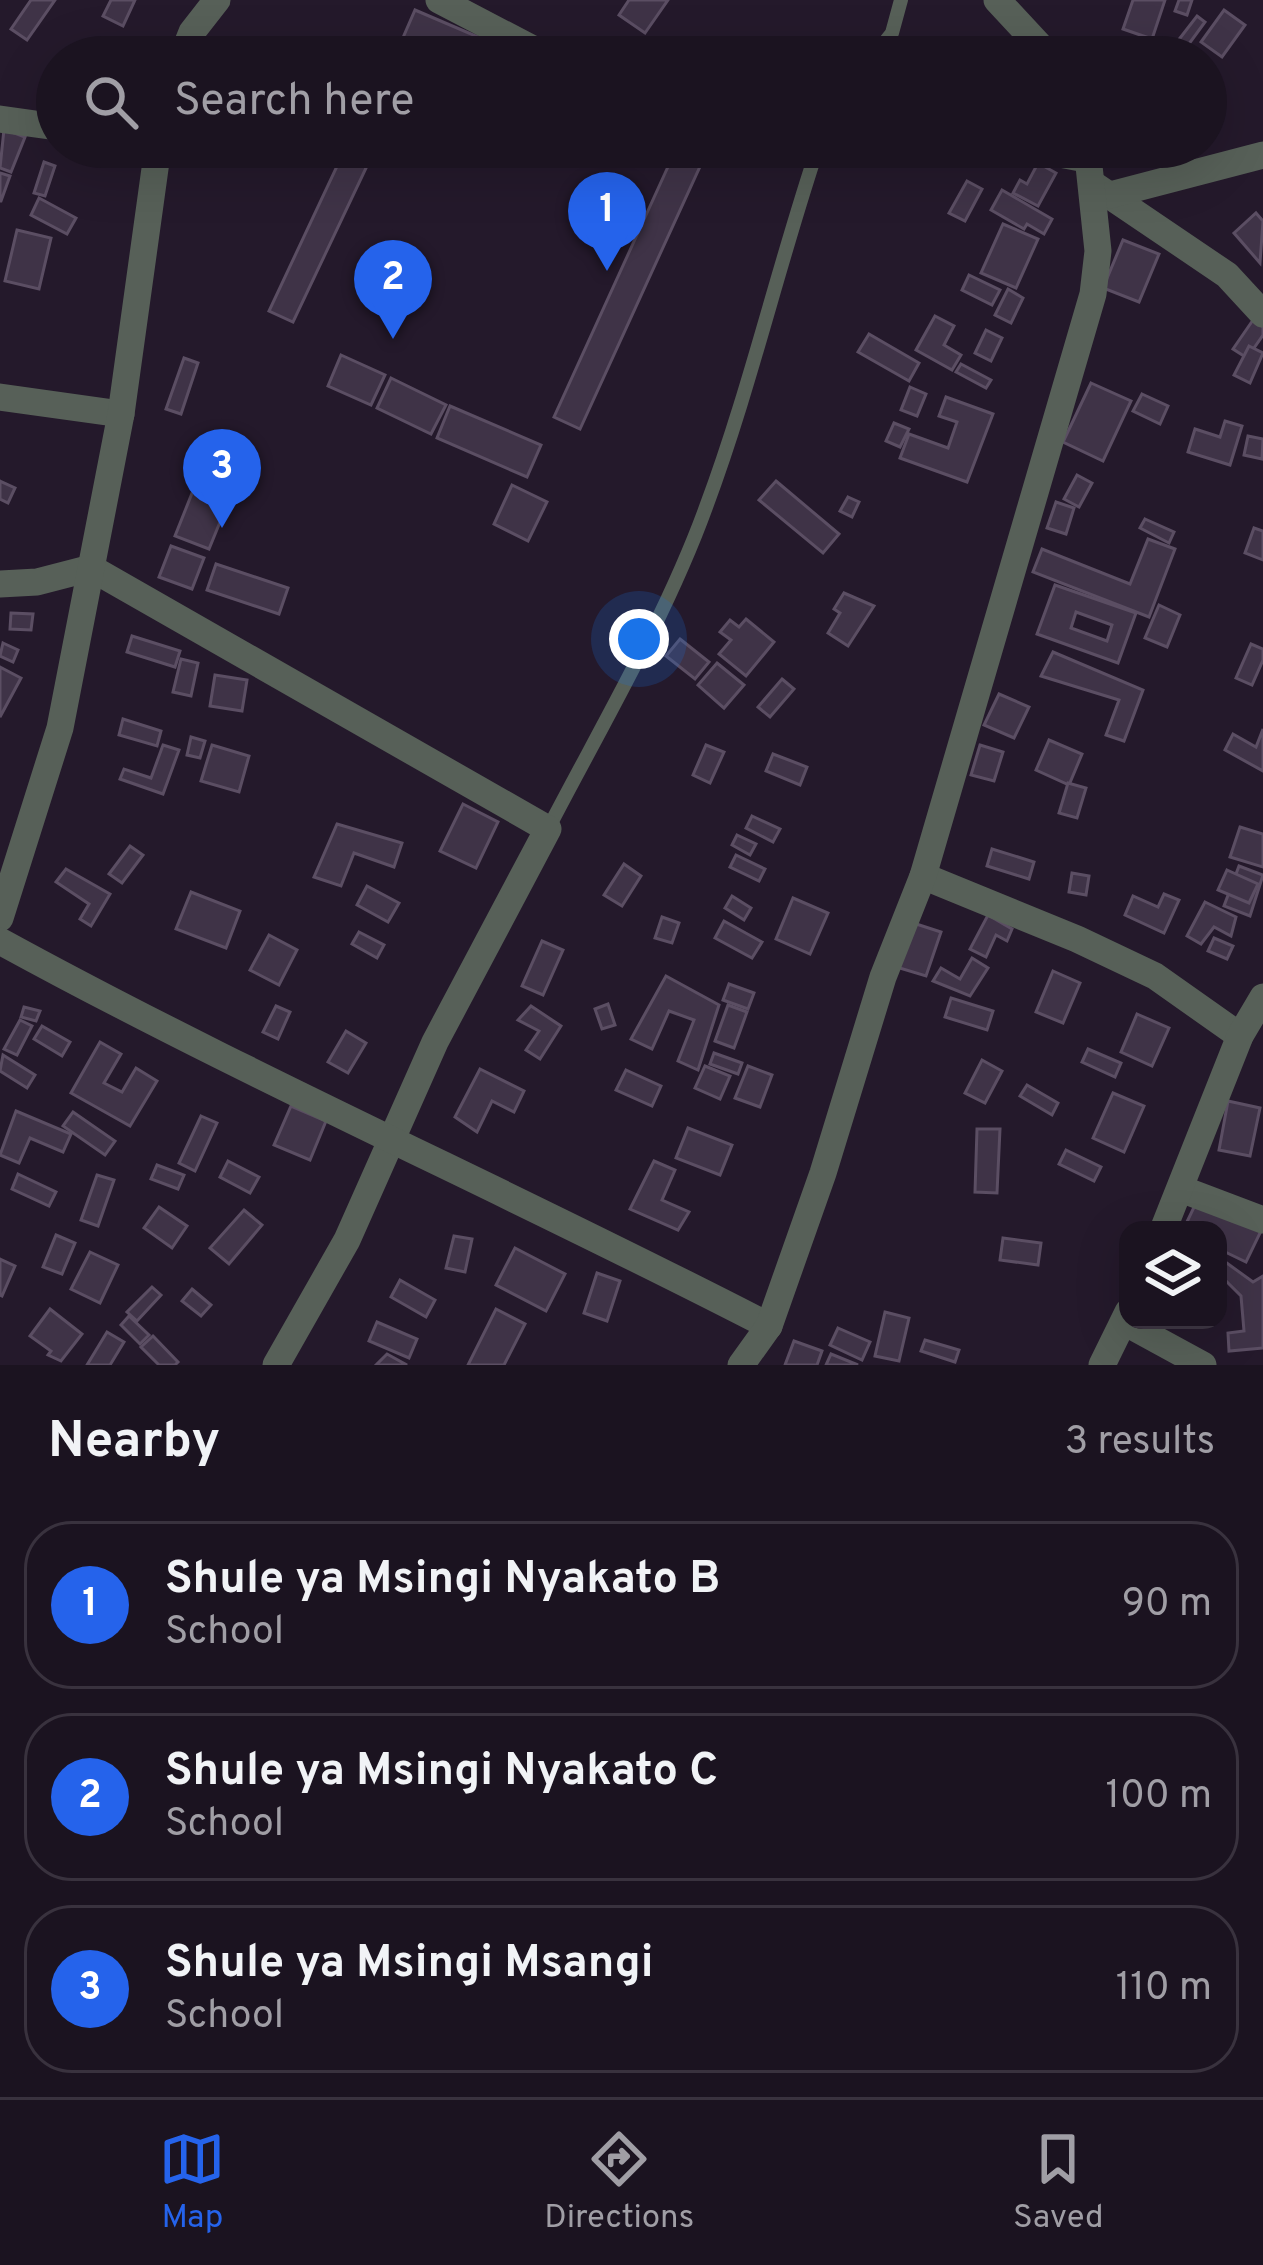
<!DOCTYPE html>
<style>
:root{--surface:#1b1320;--page:#28202d;--text:#f1f3f6;--muted:#a09ea5;--line:#39323e;--accent:#2563eb}
body{margin:0;font-family:Overpass,sans-serif;background:var(--page);color:var(--text)}
.controls{position:absolute;right:36px;bottom:36px;display:grid;overflow:hidden;border-radius:24px;box-shadow:0 12px 48px #0002}
.controls button{width:108px;height:108px;display:grid;place-items:center;padding:0;border:0;border-bottom:3px solid var(--line);background:var(--surface);color:var(--text);font:60px sans-serif}
.you{position:absolute;left:639px;top:639px;width:42px;height:42px;margin:-30px;border:9px solid #fff;border-radius:50%;background:#1a73e8;box-shadow:0 0 0 18px #1a73e833}
.badge{display:grid;place-items:center;width:78px;height:78px;border-radius:50%;background:var(--accent);color:#fff;font-size:39px;font-weight:700}
.pin{position:absolute;translate:-50% -99px;filter:drop-shadow(0 3px 6px #0008)}
.pin::after{content:'';position:absolute;top:63px;width:42px;height:36px;background:inherit;clip-path:polygon(0 0,100% 0,50% 100%)}
.list{margin:0;padding:0;list-style:none}
h2{display:flex;justify-content:space-between;align-items:center;height:156px;margin:0;padding:0 48px;font-size:51px}
h2 small{font-size:39px;font-weight:400;color:var(--muted)}
.list li{display:grid;grid-template-columns:78px 1fr auto;gap:36px;align-items:center;box-sizing:border-box;height:168px;margin:0 24px 24px;padding:0 24px;border:3px solid var(--line);border-radius:48px}
.list b{display:block;font-size:45px;white-space:nowrap}
.list p{margin:0;font-size:39px;white-space:nowrap;color:var(--muted)}
.list em{font-size:39px;font-style:normal;color:var(--muted)}
.icon{flex:none;width:66px;height:66px;fill:none;stroke:currentColor;stroke-width:2;stroke-linecap:round;stroke-linejoin:round}
.map{position:relative;flex:none;width:1263px;height:1365px;overflow:hidden}
.search{position:absolute;background:var(--surface);box-shadow:0 12px 48px #0002;left:36px;right:36px;top:36px;height:132px;display:flex;align-items:center;gap:30px;box-sizing:border-box;padding:0 42px;border-radius:66px;color:var(--muted);font-size:45px}
.sheet{height:732px;background:var(--surface)}
nav{display:flex;justify-content:space-around;align-items:center;box-sizing:border-box;height:168px;border-top:3px solid var(--line);background:var(--surface);font-size:33px;color:var(--muted)}
nav a{display:grid;justify-items:center;gap:6px}
nav .on{color:var(--accent)}
.map>svg:first-child{display:block}
.building{fill:#3f3347;stroke:#5b4e63;stroke-width:3;fill-rule:evenodd}
.lines{fill:none;stroke-linecap:round;stroke-linejoin:round}
.lane{stroke:#576058;stroke-width:14}
.street{stroke:#576058;stroke-width:27}
</style>
<div class="map">
<svg width="1263" height="1365" viewBox="0 0 1263 1365">
<rect width="100%" height="100%" fill="#24192b"/>
<g class="building">
<polygon points="31,0 55,0 27,40 11,29"/>
<polygon points="111,0 135,0 123,26 103,16"/>
<polygon points="629,0 668,0 645,33 619,15"/>
<polygon points="1133,0 1165,0 1152,39 1123,29"/>
<polygon points="1179,0 1192,0 1187,15 1175,11"/>
<polygon points="415,10 497,45 492,57 441,57 402,40"/>
<polygon points="1224,10 1245,25 1222,57 1201,42"/>
<polygon points="1197,16 1205,22 1186,48 1177,42"/>
<polygon points="1096,39 1113,44 1108,57 1090,57"/>
<polygon points="395,44 420,55 419,57 389,57"/>
<polygon points="4,129 25,137 11,172 0,168"/>
<polygon points="346,147 376,147 293,322 269,311"/>
<polygon points="677,147 708,149 580,429 554,417"/>
<polygon points="44,162 55,166 45,196 34,193"/>
<polygon points="1038,163 1056,173 1038,206 1013,193 1020,180 1027,184"/>
<polygon points="0,173 10,176 1,201 0,201"/>
<polygon points="967,181 982,189 965,221 949,213"/>
<polygon points="1002,190 1052,219 1044,234 1027,224 1024,229 991,210"/>
<polygon points="39,198 76,218 67,234 31,215"/>
<polygon points="1256,213 1263,221 1260,263 1234,233"/>
<polygon points="1003,224 1038,239 1016,288 981,273"/>
<polygon points="17,230 51,238 39,289 5,281"/>
<polygon points="1123,240 1159,254 1139,302 1103,288"/>
<polygon points="969,275 1000,290 992,305 962,290"/>
<polygon points="1008,289 1023,298 1011,323 995,315"/>
<polygon points="935,316 954,326 944,345 961,355 952,370 916,350"/>
<polygon points="1253,320 1263,327 1263,335 1247,358 1233,349"/>
<polygon points="986,330 1002,338 991,361 975,353"/>
<polygon points="869,334 919,363 909,381 858,352"/>
<polygon points="1249,346 1263,353 1250,383 1234,375"/>
<polygon points="341,355 385,375 371,405 328,386"/>
<polygon points="184,358 198,363 181,414 166,409"/>
<polygon points="961,364 991,380 986,388 956,372"/>
<polygon points="391,378 446,405 431,434 377,408"/>
<polygon points="1091,383 1131,401 1103,461 1063,442"/>
<polygon points="910,387 926,394 917,416 901,410"/>
<polygon points="1142,394 1168,406 1160,424 1133,411"/>
<polygon points="946,397 993,414 967,482 900,458 909,434 948,448 957,422 939,416"/>
<polygon points="450,406 541,445 527,477 437,438"/>
<polygon points="1225,421 1242,426 1230,465 1188,452 1195,429 1220,437"/>
<polygon points="894,423 909,429 900,447 886,441"/>
<polygon points="1248,436 1263,439 1262,459 1244,455"/>
<polygon points="214,438 249,451 209,549 175,536"/>
<polygon points="1077,475 1092,483 1079,507 1064,499"/>
<polygon points="0,481 15,488 8,503 0,499"/>
<polygon points="776,481 839,534 823,553 759,500"/>
<polygon points="512,485 547,502 528,541 494,524"/>
<polygon points="848,497 859,502 852,517 840,511"/>
<polygon points="1056,502 1074,508 1066,534 1047,528"/>
<polygon points="1145,519 1174,532 1169,543 1140,528"/>
<polygon points="1254,528 1263,531 1263,560 1245,553"/>
<polygon points="1148,539 1175,549 1149,617 1033,572 1042,549 1130,584"/>
<polygon points="171,546 204,558 192,589 159,577"/>
<polygon points="216,564 288,588 279,614 207,590"/>
<path d="M1055,585l81,28 -18,50 -81,-29zM1076,612l36,13 -5,16 -36,-13z"/>
<polygon points="844,593 874,606 848,646 828,633 840,613 834,609"/>
<polygon points="1159,605 1180,615 1167,647 1145,638"/>
<polygon points="11,613 33,614 31,630 10,629"/>
<polygon points="746,619 774,642 746,676 719,654 731,640 720,632 730,620 739,627"/>
<polygon points="132,636 180,651 175,667 127,652"/>
<polygon points="680,639 709,662 695,679 666,656"/>
<polygon points="3,643 18,650 13,662 0,656"/>
<polygon points="1251,644 1263,649 1263,660 1252,685 1236,678"/>
<polygon points="1053,652 1143,690 1124,741 1106,735 1119,700 1041,676"/>
<polygon points="181,659 198,663 191,696 173,692"/>
<polygon points="717,663 744,685 724,708 698,685"/>
<polygon points="0,667 21,678 0,717"/>
<polygon points="215,675 247,680 242,711 210,706"/>
<polygon points="782,679 794,689 770,717 758,707"/>
<polygon points="999,694 1029,707 1014,738 984,725"/>
<polygon points="123,719 161,731 157,746 119,735"/>
<polygon points="1263,729 1263,771 1225,750 1233,734 1256,747"/>
<polygon points="191,737 205,741 200,758 187,755"/>
<polygon points="1049,740 1082,754 1069,785 1036,770"/>
<polygon points="163,745 179,750 163,794 120,779 124,769 151,778"/>
<polygon points="212,745 249,756 239,792 201,781"/>
<polygon points="706,745 724,752 710,783 693,775"/>
<polygon points="980,745 1003,752 994,781 971,775"/>
<polygon points="773,754 807,767 800,785 766,771"/>
<polygon points="1068,783 1086,788 1077,818 1059,813"/>
<polygon points="463,804 498,822 476,868 440,851"/>
<polygon points="752,816 780,829 773,842 746,828"/>
<polygon points="337,824 402,843 394,867 354,853 341,886 314,877"/>
<polygon points="1240,827 1263,834 1263,867 1230,857"/>
<polygon points="737,835 756,844 750,855 732,845"/>
<polygon points="130,846 143,855 122,883 109,874"/>
<polygon points="992,849 1034,862 1029,879 987,866"/>
<polygon points="736,855 765,869 759,881 730,867"/>
<polygon points="624,864 641,876 622,906 604,895"/>
<polygon points="1239,866 1263,875 1250,916 1224,906"/>
<polygon points="66,869 110,894 91,926 80,919 89,904 56,882"/>
<polygon points="1227,870 1258,884 1249,903 1218,890"/>
<polygon points="1072,873 1089,876 1086,895 1069,892"/>
<polygon points="367,886 399,903 388,922 357,905"/>
<polygon points="191,892 240,911 226,948 176,929"/>
<polygon points="1164,894 1179,900 1164,933 1125,915 1133,896 1158,907"/>
<polygon points="732,896 751,908 744,920 725,908"/>
<polygon points="793,898 828,913 810,954 776,939"/>
<polygon points="1205,902 1236,917 1231,936 1214,927 1201,944 1187,936"/>
<polygon points="988,915 1012,929 1007,941 996,935 986,957 970,949"/>
<polygon points="662,917 679,923 672,943 655,938"/>
<polygon points="724,921 762,942 752,958 715,938"/>
<polygon points="907,921 941,932 926,976 893,966"/>
<polygon points="359,932 384,945 377,958 352,944"/>
<polygon points="269,935 297,950 279,985 250,970"/>
<polygon points="1214,938 1233,946 1227,959 1208,951"/>
<polygon points="542,941 563,950 543,995 522,986"/>
<polygon points="972,958 988,968 970,996 933,981 941,968 960,979"/>
<polygon points="1053,971 1080,983 1063,1023 1036,1012"/>
<polygon points="666,976 719,1005 698,1070 678,1061 694,1020 669,1011 652,1049 631,1039"/>
<polygon points="729,984 754,993 748,1009 723,1000"/>
<polygon points="951,998 993,1011 987,1030 945,1017"/>
<polygon points="608,1004 615,1025 602,1029 595,1009"/>
<polygon points="728,1005 747,1012 734,1048 715,1041"/>
<polygon points="276,1006 290,1012 278,1039 263,1032"/>
<polygon points="531,1006 561,1026 540,1059 526,1050 539,1031 518,1020"/>
<polygon points="24,1007 40,1011 36,1021 21,1017"/>
<polygon points="1137,1014 1169,1028 1152,1066 1121,1052"/>
<polygon points="20,1020 32,1026 17,1055 4,1049"/>
<polygon points="42,1026 70,1042 62,1056 34,1039"/>
<polygon points="346,1031 366,1043 348,1073 328,1062"/>
<polygon points="100,1042 121,1054 104,1083 122,1092 136,1068 157,1081 130,1126 71,1093"/>
<polygon points="1088,1049 1121,1063 1115,1077 1082,1062"/>
<polygon points="714,1053 742,1063 738,1074 710,1064"/>
<polygon points="3,1055 35,1075 27,1088 0,1071"/>
<polygon points="982,1060 1002,1071 985,1103 965,1093"/>
<polygon points="705,1066 730,1076 720,1099 695,1088"/>
<polygon points="748,1066 772,1075 760,1107 735,1098"/>
<polygon points="480,1069 524,1091 514,1112 492,1101 477,1132 455,1117"/>
<polygon points="626,1070 661,1086 652,1106 616,1090"/>
<polygon points="1027,1085 1058,1103 1052,1115 1020,1096"/>
<polygon points="1113,1093 1144,1106 1124,1152 1093,1138"/>
<polygon points="1228,1101 1260,1108 1250,1156 1219,1150"/>
<polygon points="291,1106 326,1121 310,1160 274,1145"/>
<polygon points="16,1111 71,1134 63,1152 30,1138 19,1163 0,1155"/>
<polygon points="73,1112 115,1141 105,1155 63,1126"/>
<polygon points="201,1116 217,1123 195,1171 179,1163"/>
<polygon points="688,1128 732,1145 720,1175 676,1158"/>
<polygon points="977,1129 1000,1129 997,1193 975,1192"/>
<polygon points="1066,1150 1101,1167 1094,1181 1059,1164"/>
<polygon points="228,1161 259,1177 250,1193 220,1177"/>
<polygon points="654,1161 675,1170 662,1200 689,1212 678,1230 630,1209"/>
<polygon points="157,1165 184,1175 178,1189 151,1179"/>
<polygon points="18,1174 56,1192 49,1206 12,1189"/>
<polygon points="97,1175 114,1180 98,1226 81,1220"/>
<polygon points="1197,1201 1261,1231 1246,1262 1219,1249 1224,1261 1253,1282 1263,1276 1263,1348 1229,1351 1228,1333 1244,1331 1241,1296 1218,1273 1218,1230 1183,1230"/>
<polygon points="159,1207 187,1226 172,1248 144,1228"/>
<polygon points="244,1210 262,1225 229,1264 210,1248"/>
<polygon points="56,1235 75,1243 62,1274 43,1267"/>
<polygon points="454,1236 472,1239 465,1272 446,1268"/>
<polygon points="1003,1238 1041,1243 1038,1265 1000,1260"/>
<polygon points="515,1248 565,1274 546,1311 496,1285"/>
<polygon points="90,1252 118,1265 100,1303 71,1289"/>
<polygon points="0,1259 15,1266 2,1296 0,1295"/>
<polygon points="597,1273 620,1281 607,1321 584,1313"/>
<polygon points="400,1280 435,1300 426,1317 391,1297"/>
<polygon points="152,1287 161,1295 137,1321 127,1312"/>
<polygon points="192,1289 211,1305 201,1316 182,1301"/>
<polygon points="50,1309 82,1334 61,1361 48,1355 51,1351 30,1336"/>
<polygon points="496,1309 525,1324 504,1365 468,1365"/>
<polygon points="885,1312 909,1318 899,1361 875,1356"/>
<polygon points="129,1316 149,1335 140,1344 121,1325"/>
<polygon points="377,1322 417,1339 409,1358 369,1341"/>
<polygon points="838,1328 870,1342 862,1360 830,1345"/>
<polygon points="107,1332 124,1342 110,1365 87,1365"/>
<polygon points="153,1336 178,1362 175,1365 159,1365 141,1347"/>
<polygon points="925,1340 959,1350 955,1362 921,1351"/>
<polygon points="794,1341 822,1351 817,1365 785,1365"/>
<polygon points="387,1354 407,1365 376,1365"/>
<polygon points="831,1354 858,1365 826,1365"/>
</g>
<g class="lines">
<g class="lane">
<polyline points="873,57 892,33 901,0"/>
<path d="M548,829c54,-104 118,-212 158,-322 44,-118 72,-241 112,-360"/>
</g>
<g class="street">
<polyline points="439,0 548,57"/>
<polyline points="997,0 1050,57"/>
<polyline points="182,57 192,32 217,0"/>
<polyline points="0,119 57,127"/>
<polyline points="1023,147 1091,160"/>
<polyline points="1094,185 1227,275 1263,314"/>
<polyline points="1110,195 1263,155"/>
<polyline points="0,397 121,414"/>
<polyline points="0,584 37,582 91,568 548,829 435,1042 347,1240 276,1365"/>
<polyline points="923,876 1077,939 1155,976 1240,1036"/>
<polyline points="0,918 60,728 121,414 158,147"/>
<path d="M0,941c252,138 514,253 769,385"/>
<polyline points="1181,1189 1263,1220"/>
<polyline points="1163,1230 1240,1036 1263,997"/>
<polyline points="1124,1322 1203,1365"/>
<polyline points="741,1365 769,1326 823,1173 883,977 923,876 1093,294 1098,251 1087,147"/>
<polyline points="1102,1365 1128,1312"/>
</g>
</g>
</svg>
<div class="controls">
<button><svg class="icon" aria-label="layers" viewBox="0 0 24 24"><path d="M12 4l9 5-9 5-9-5zM3 14l9 5 9-5"/></svg></button>
</div>
<div class="you"></div>
<div class="pin badge" style="left:607px;top:271px">1</div>
<div class="pin badge" style="left:393px;top:339px">2</div>
<div class="pin badge" style="left:222px;top:528px">3</div>
<div class="search"><svg class="icon" aria-label="search" viewBox="0 0 24 24"><circle cx="10" cy="10" r="6"/><path d="M15 15l6 6"/></svg>Search here</div>
</div>
<section class="sheet">
<h2>Nearby<small>3 results</small></h2>
<ul class="list">
<li><span class="badge">1</span><div><b>Shule ya Msingi Nyakato B</b><p>School</p></div><em>90 m</em></li>
<li><span class="badge">2</span><div><b>Shule ya Msingi Nyakato C</b><p>School</p></div><em>100 m</em></li>
<li><span class="badge">3</span><div><b>Shule ya Msingi Msangi</b><p>School</p></div><em>110 m</em></li>
</ul>
</section>
<nav>
<a class="on"><svg class="icon" aria-label="map" viewBox="0 0 24 24"><path d="M3 6l6-2 6 2 6-2v14l-6 2-6-2-6 2zM9 4v14M15 6v14"/></svg>Map</a>
<a><svg class="icon" aria-label="directions" viewBox="0 0 24 24"><path d="M12 3l9 9-9 9-9-9zM9 14v-3h6M13 9l2 2-2 2"/></svg>Directions</a>
<a><svg class="icon" aria-label="saved" viewBox="0 0 24 24"><path d="M7 4h10v16l-5-4-5 4z"/></svg>Saved</a>
</nav>
